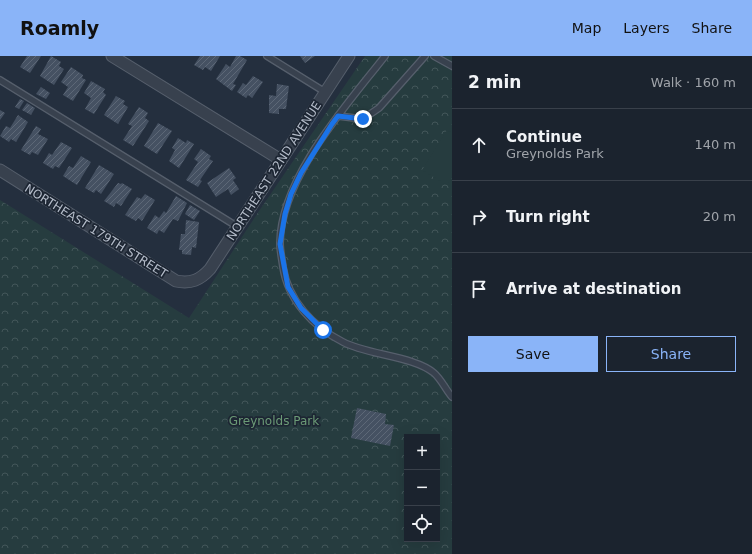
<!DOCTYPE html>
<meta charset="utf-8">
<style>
:root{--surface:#1b232e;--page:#242b36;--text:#f1f3f6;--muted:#a0a4aa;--line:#39404a;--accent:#8ab4f8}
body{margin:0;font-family:"DejaVu Sans",sans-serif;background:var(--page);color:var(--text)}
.controls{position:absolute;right:12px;bottom:12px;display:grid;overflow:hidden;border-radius:0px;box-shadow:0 4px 16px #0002}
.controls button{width:36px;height:36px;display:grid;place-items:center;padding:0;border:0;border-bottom:1px solid var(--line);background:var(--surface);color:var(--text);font:20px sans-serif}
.stop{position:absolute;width:12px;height:12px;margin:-9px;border:3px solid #1a73e8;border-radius:50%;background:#fff}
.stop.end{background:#1a73e8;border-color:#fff;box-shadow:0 1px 4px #0008}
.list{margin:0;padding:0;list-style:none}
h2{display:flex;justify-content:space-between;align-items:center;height:52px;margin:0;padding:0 16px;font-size:17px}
h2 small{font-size:13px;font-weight:400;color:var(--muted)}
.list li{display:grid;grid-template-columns:26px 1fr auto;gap:12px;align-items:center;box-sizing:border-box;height:72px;padding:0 16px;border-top:1px solid var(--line)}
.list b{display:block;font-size:15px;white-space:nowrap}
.list p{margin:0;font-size:13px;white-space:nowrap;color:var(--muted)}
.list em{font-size:13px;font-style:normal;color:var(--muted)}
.actions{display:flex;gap:8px;padding:12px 16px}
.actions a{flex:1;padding:9px 0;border:1px solid var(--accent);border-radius:0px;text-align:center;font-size:14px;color:var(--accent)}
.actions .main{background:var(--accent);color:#111}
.icon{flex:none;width:22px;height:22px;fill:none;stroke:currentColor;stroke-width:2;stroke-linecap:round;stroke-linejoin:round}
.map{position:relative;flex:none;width:452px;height:498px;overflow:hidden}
header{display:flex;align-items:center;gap:24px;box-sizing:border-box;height:56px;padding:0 20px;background:var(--accent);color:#111}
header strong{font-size:19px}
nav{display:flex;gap:22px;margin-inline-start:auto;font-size:14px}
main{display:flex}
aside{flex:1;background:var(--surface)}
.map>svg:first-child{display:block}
.park{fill:url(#park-crowns);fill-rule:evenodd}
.pitch{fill:#263c3f}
.building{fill:url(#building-hatch)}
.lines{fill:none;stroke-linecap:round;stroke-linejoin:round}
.service-casing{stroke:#565f6c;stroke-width:8}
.minor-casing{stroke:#565f6c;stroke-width:13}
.service{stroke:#38414e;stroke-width:5.5}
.minor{stroke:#38414e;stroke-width:11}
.route{stroke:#1a73e8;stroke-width:5}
.labels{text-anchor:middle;stroke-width:3.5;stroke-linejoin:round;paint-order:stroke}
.street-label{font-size:12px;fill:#b4bcc9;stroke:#1d2633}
.park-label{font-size:12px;fill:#6b9a76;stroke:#1d2633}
</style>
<header>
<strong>Roamly</strong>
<nav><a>Map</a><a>Layers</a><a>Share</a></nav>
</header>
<main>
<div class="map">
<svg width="452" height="498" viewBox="0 0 452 498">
<defs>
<pattern id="park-crowns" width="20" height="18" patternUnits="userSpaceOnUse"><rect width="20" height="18" fill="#263c3f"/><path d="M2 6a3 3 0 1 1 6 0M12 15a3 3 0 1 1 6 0" fill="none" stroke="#435659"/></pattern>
<pattern id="building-hatch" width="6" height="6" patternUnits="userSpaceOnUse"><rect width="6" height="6" fill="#455162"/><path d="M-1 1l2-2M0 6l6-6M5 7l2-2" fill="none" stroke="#5d6877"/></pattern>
</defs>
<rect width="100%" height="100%" fill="#242f3e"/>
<path class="park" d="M365,0h87v498h-452v-354l189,118 70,-107zM407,381h30v102h-30z"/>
<polygon class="pitch" points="447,74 452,77 452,121 447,129 422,114"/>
<g class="building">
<polygon points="27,0 41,0 30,17 20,11"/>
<polygon points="51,0 61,6 59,10 64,13 54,29 40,20"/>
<polygon points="200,0 220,0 211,15 205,11 203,14 194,9"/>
<polygon points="236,0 240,0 247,4 233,28 236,29 232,35 216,23 226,8 230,11"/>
<polygon points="300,0 315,0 305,7"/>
<polygon points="71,11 83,19 82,22 86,24 73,45 63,39 68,31 61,26"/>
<polygon points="253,20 263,26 252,42 248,39 246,42 237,36 243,27 246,29"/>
<polygon points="91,25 105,33 103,36 106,39 94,58 85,53 91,42 84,37"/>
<polygon points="277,28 289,30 286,53 279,53 279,58 269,57 269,39 276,40"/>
<polygon points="41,31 50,37 46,43 36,38"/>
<polygon points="116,40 125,45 123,48 128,51 118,68 104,59"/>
<polygon points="20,43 24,45 19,53 15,51"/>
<polygon points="27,47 35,52 31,59 22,54"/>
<polygon points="139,51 148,57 145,62 149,65 133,90 123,84 132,70 128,68"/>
<polygon points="0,54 5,57 0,64"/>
<polygon points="18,59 28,66 16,86 11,83 9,86 0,80 6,70 10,72"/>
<polygon points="158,67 172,75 157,98 144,90"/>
<polygon points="36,70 41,73 38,78 48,83 38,99 32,96 30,99 21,94"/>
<polygon points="178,82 186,87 187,84 194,88 179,112 169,105 175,94 172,92"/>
<polygon points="61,86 72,92 59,112 55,110 53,113 43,107 49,97 52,99"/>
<polygon points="201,93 211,100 209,103 213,105 200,124 202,125 198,131 186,124 198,106 194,103"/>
<polygon points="81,100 91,106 77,129 63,120 69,110 73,112"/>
<polygon points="99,109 114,118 101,138 96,134 94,137 85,132"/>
<polygon points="229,112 236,122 233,124 239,133 231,139 228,133 216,141 207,127"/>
<polygon points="118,127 121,128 122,127 132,133 121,150 116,147 114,151 104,145"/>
<polygon points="145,138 155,144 142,165 138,162 136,165 125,159 137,141 141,143"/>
<polygon points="176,140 187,147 178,165 173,163 164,177 159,174 157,178 147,172 155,159 159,162 164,155 166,157"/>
<polygon points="190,149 200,155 194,164 185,158"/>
<polygon points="186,164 199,166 196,192 192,191 191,199 182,198 182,194 179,194 181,178 185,178"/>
<polygon points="357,352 386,358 385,368 394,369 390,390 351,382"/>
</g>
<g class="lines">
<g class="service-casing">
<g id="service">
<polyline points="267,0 325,36"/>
<path d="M385,0c-39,50 -104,121 -105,187 0,8 2,16 3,24 5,33 30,60 60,75 24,13 71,14 91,31 7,6 12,17 18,24"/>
<polyline points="434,0 452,10"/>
<polyline points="0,24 238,171"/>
<polyline points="338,60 363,63 379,52 425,0"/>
</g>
</g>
<g class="minor-casing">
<g id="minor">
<polyline points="112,0 281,104"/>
<path d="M0,114l176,111c15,3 24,-1 34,-12l139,-213"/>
</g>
</g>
<use href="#service" class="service"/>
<use href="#minor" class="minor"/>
</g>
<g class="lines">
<polyline class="route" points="323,274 301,252 288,231 280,188 285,158 291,138 301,117 332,68 338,60 363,63"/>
</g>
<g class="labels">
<g class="street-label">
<text transform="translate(274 115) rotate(-57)" y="4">NORTHEAST 22ND AVENUE</text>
<text transform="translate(96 175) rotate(32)" y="4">NORTHEAST 179TH STREET</text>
</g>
<g class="park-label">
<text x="274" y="369">Greynolds Park</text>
</g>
</g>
</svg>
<div class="controls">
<button>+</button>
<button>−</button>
<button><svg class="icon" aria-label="locate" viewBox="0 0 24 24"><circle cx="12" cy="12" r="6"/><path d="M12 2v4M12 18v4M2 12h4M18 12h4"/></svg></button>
</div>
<div class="stop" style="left:323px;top:274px"></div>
<div class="stop end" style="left:363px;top:63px"></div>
</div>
<aside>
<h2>2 min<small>Walk · 160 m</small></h2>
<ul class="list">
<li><svg class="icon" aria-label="ahead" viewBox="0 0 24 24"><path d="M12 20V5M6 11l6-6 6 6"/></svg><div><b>Continue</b><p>Greynolds Park</p></div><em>140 m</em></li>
<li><svg class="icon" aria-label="right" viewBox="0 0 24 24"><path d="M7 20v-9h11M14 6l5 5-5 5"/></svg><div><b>Turn right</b></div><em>20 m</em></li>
<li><svg class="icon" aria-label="arrive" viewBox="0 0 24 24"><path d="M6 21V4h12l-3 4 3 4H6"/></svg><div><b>Arrive at destination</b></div></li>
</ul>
<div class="actions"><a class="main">Save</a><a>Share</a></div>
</aside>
</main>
